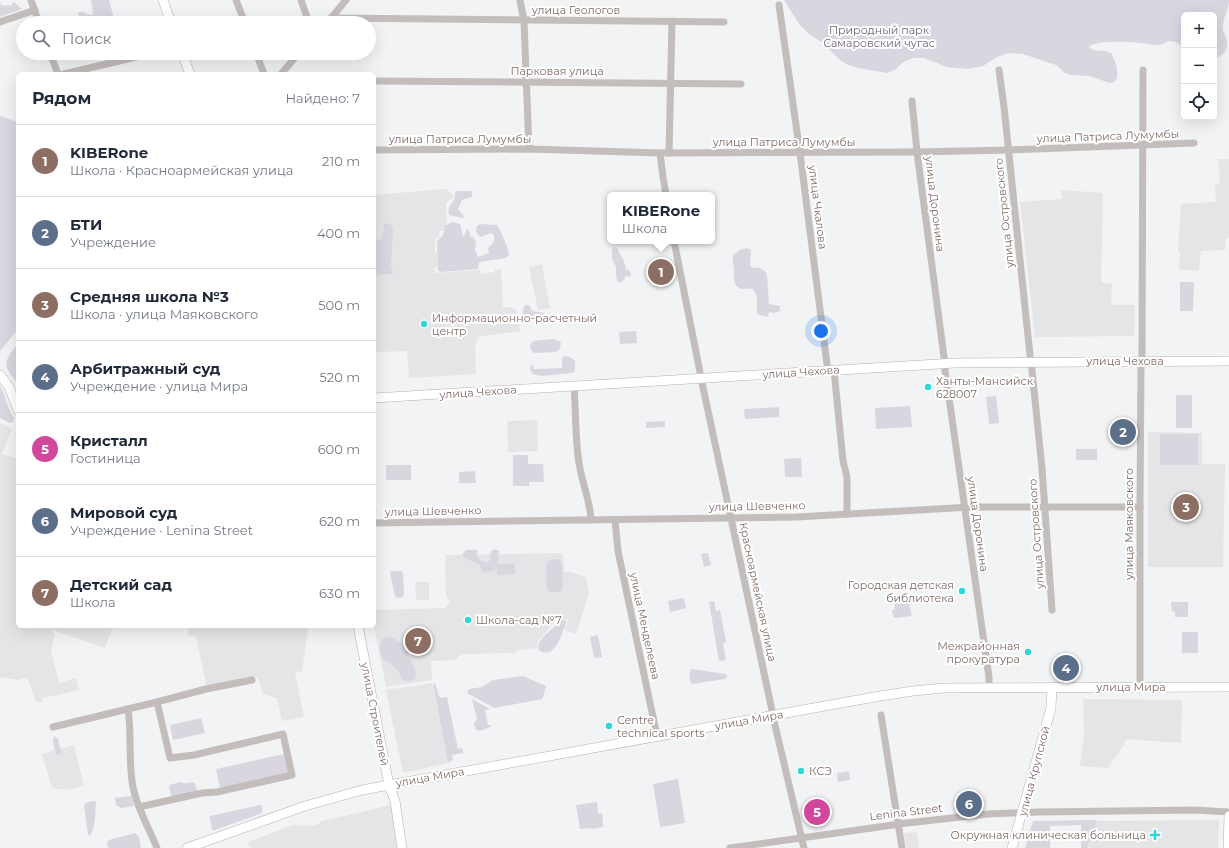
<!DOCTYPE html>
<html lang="ru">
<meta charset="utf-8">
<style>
:root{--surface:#fff;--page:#f6f6f7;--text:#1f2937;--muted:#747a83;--line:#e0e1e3;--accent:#27777f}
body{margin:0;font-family:Montserrat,sans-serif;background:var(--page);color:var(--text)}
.controls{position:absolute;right:12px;top:12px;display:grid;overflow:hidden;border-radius:6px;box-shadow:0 4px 16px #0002}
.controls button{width:36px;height:36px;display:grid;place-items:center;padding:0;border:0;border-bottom:1px solid var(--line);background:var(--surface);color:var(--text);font:20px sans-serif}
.you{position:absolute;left:821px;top:331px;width:14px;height:14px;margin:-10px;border:3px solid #fff;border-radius:50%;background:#1a73e8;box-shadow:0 0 0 6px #1a73e833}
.badge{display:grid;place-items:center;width:26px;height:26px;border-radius:50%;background:var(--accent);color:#fff;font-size:13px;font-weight:700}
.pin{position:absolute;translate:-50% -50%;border:2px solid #fff;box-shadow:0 1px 4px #0006}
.popup{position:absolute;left:607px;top:192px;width:108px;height:52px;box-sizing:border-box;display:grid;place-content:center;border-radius:6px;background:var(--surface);filter:drop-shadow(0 1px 3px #0005);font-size:13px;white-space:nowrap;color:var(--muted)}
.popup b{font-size:15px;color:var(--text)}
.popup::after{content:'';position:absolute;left:50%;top:100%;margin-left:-8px;border:8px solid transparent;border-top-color:var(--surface)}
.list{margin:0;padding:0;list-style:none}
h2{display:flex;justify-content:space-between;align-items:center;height:52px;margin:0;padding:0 16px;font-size:17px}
h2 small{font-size:13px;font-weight:400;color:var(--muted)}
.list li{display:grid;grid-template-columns:26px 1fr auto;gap:12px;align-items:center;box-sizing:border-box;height:72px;padding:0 16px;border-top:1px solid var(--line)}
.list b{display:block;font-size:15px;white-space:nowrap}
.list p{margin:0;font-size:13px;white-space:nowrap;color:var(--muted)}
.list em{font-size:13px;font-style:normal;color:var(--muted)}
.icon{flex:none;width:22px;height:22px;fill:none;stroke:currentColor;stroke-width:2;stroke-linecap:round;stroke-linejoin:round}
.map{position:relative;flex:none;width:1229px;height:848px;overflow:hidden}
.search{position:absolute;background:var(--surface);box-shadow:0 4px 16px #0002;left:16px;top:16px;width:360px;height:44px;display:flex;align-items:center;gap:10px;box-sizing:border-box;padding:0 14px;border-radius:22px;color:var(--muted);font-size:15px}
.panel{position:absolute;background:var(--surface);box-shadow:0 4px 16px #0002;left:16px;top:72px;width:360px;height:556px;border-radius:6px}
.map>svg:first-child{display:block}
.built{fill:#e5e4e6}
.green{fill:#d9d6df}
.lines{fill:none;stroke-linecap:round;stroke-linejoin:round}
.major-casing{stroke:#b8b1b0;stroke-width:10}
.minor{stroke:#c3bdbc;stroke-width:7}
.major{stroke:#fff;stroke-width:9}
.poi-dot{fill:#30d7d6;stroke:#fff;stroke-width:1.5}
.labels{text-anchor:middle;stroke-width:4;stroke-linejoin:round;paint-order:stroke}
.street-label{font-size:11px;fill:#816c66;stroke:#fff}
.park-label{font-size:11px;fill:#706479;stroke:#fff}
.poi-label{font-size:11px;fill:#816c66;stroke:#fff;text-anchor:start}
</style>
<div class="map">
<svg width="1229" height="848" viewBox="0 0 1229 848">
<rect width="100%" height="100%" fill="#f2f3f5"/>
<g class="built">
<polygon points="1218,159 1229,159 1229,238 1226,238 1225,250 1201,251 1199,271 1179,269 1180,252 1178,252 1181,204 1216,202 1215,184 1220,183"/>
<polygon points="444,189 448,190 454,197 446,203 447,231 439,231 439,238 435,238 435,252 437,252 438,266 434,268 435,273 480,270 481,274 495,272 495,269 501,269 503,307 510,307 516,310 517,319 519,320 520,332 504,333 478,337 475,346 476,374 409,378 407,351 374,352 374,195"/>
<polygon points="1061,190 1103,193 1101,282 1103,283 1112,284 1111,305 1135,305 1134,336 1035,337 1020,202 1062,199"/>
<polygon points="542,264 550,308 538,310 529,267"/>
<polygon points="537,420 538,451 508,452 507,421"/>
<polygon points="0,423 12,429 2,454 18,459 18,626 115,626 114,629 112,629 110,634 105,648 53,630 53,633 55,635 51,650 59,683 76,678 79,690 43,698 43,702 36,702 27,677 19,680 0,677"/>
<polygon points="1148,432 1202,433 1202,464 1225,464 1223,567 1148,567"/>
<polygon points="563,553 564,572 570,572 586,577 589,593 576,634 565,630 568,619 555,622 538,641 537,648 517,650 515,653 464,654 459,656 455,660 431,661 432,680 386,687 374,626 374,610 445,608 451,601 446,596 445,555"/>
<polygon points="415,582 429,582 429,600 416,600"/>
<polygon points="188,626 308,626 308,630 302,671 295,672 304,717 282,721 277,698 263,694 258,677 207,688 196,637 188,635"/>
<polygon points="432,683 448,763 403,773 386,690"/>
<polygon points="1083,699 1182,700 1181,743 1125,739 1124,745 1108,768 1080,766 1084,735"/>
<polygon points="74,745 84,786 66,790 52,788 42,754"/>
<polygon points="391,805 398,848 250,848 248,842 296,824 299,826 306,825 309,826 319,824 319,822"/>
<polygon points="1219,820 1218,848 1087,848 1097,821"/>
<polygon points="917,832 919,848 906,848 904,835 905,833"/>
</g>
<g class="green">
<polygon points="91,0 109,0 113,15 114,23 81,23 78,12 83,12 90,15 92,15 93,13"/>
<path d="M784,0h445c0,9 -5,16 -6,25 -1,6 2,9 4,15 2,10 -4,17 -13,18v-43h-30v33l-8,-6 -8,-1c-9,7 -16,3 -27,2 -12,-1 -42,-3 -52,3l3,4 13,1 6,2c5,9 9,20 4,29l-6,1 -19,-7 -20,-1 -5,-2 -9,-8 -33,-11 -14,-1 -12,4 -14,9 -15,3 -21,-2 -23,-9h-11l-11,5 -7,7 -8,3 -29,-5 -10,-3 -8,-5 -17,-17 -14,-9 -10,-10z"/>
<polygon points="14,2 22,9 0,17 0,3 2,6 9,5 9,6 12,5 12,4"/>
<path d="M86,53h21c-5,4 -11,7 -18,5z"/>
<polygon points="0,116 18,122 18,329 0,351"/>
<path d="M457,191h14l1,1v5l-10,3 -4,9 6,7 -1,2 -14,-3c-2,-8 3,-11 6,-17v-5z"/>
<path d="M452,222l8,2 3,12 2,-1 1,-4 1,-2 2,1 1,6 3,1 3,5 -1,7 3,8 11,-4 -1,-5 6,-6v-7l-3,-2 -11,4 -4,-5 1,-6 4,-2 16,1c4,6 12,24 12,30l-3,3 -27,4 -1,7 -38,3 -2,-2 -1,-29 6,-6 2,-9z"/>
<polygon points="388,223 392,226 393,230 391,266 393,274 383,274 377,276 376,267 374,266 374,241 382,239 384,226 384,224"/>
<polygon points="613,247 617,248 624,261 626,270 629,270 631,274 630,277 626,276 621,283 617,281 616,273 616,267 612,259 612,251"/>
<path d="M747,248l4,2 -1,14 2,4c7,-2 12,1 15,7l2,29 11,2v5l-6,2 -5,-1 -1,5 -11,-3v-17l-4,-8c-5,-1 -6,0 -10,0 -10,-1 -9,-10 -9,-18 0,-5 -2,-10 -1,-16l7,-5z"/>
<polygon points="1180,282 1194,282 1193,311 1180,311"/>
<polygon points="527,305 530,306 532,311 545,313 546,316 543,319 525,319 523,313 524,306"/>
<polygon points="636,331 637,343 620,344 619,332"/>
<polygon points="554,339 561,342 560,349 556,352 534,353 531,350 530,345 533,341"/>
<path d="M18,344v40c-15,-19 -16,-21 0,-40z"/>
<polygon points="566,356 572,358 575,361 575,371 572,373 542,376 533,374 530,369 531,365 533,365 534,369 562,368 562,357"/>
<path d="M0,386c6,10 7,23 14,32l-1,4 -3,1 -10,-5z"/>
<rect x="1176" y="395" width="16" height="33"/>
<polygon points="996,396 999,423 989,424 986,397"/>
<polygon points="910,406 912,427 876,429 875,408"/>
<polygon points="779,407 779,417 745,419 744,409"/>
<polygon points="665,421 665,427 646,428 646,422"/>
<rect x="1160" y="434" width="38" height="31"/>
<rect x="1076" y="449" width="21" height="11"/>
<polygon points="513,455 528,455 528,464 543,464 544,482 529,482 529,486 513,486"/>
<polygon points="801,458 802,477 785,477 784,459"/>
<rect x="386" y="465" width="25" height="15"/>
<polygon points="475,471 476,483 459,483 459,472"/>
<polygon points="495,549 499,551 497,564 515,564 515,574 497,575 497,566 494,571 483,573 480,565 464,557 462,555 466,550 476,550 478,551 476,555 479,560 488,563 490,560 491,551"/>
<polygon points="708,553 711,565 704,567 701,554"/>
<polygon points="549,560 559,559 562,563 563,588 560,592 550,592 547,589 546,564"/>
<path d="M391,571h10l2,2 1,22c-2,3 -7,4 -9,1l-5,-23z"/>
<polygon points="684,598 686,608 670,612 668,601"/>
<polygon points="908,599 912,616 894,618 892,610 895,609 894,601"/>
<polygon points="714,601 716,611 720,610 726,642 723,644 726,660 719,661 709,602"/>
<polygon points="1171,602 1188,602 1188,617 1175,617 1175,612 1172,611"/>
<path d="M562,620l4,1v2c-5,12 -9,33 -25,29l-3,-4 1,-5 4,-6z"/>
<rect x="1182" y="632" width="16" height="21"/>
<polygon points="598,635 602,657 594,658 590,637"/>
<path d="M386,637c8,0 17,6 21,13 2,3 1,6 3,9 3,6 6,10 6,17l-2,4c-15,5 -11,-6 -19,-12 -3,-4 -10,-6 -13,-10 -3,-4 -2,-14 0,-19z"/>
<path d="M691,669l35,5 2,2 -3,3 -33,5c-3,-4 -3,-10 -1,-15z"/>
<polygon points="523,676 546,686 543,697 542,699 494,708 467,693 469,689 482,687 493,680"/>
<polygon points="435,683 439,696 441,698 447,697 458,749 462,748 463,753 452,755 453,760 448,763 433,684"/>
<polygon points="472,699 490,709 485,710 488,725 491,725 489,728 479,731 475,729 474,723 477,719"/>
<polygon points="201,718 205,733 173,740 170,725"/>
<path d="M54,736l4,3 3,13 -2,3h-2c-3,-5 -5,-14 -3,-19z"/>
<polygon points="284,754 289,773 220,788 216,769"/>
<polygon points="849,771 850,780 838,782 837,773"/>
<polygon points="678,779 685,823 660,827 653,784"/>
<path d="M181,782c5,3 9,-1 14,1l2,8 -26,6 -2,-12z"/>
<polygon points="132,796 134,806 121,808 116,805 115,798"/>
<path d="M93,801l3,1c-1,11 0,24 -6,34l-2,-2 -4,-29 2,-2z"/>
<polygon points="597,802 598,813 602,813 603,827 592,829 592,828 580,829 576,805"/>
<polygon points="260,805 262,806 262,813 215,830 212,830 210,818 210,816"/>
<polygon points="1096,820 1097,821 1087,848 1081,848 1081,825 1050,826 1050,848 1025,848 1033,821"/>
<polygon points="135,833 139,837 141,848 108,848 107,842 109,840"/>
</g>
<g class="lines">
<g class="major-casing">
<g id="major">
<polyline points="163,0 171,23"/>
<polyline points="182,53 190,74"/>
<polyline points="0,375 9,387 18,410"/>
<polyline points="374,398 955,363 1229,361"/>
<polyline points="358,626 389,785 395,801 402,848"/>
<polyline points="187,848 305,806 362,790 880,696 913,691 944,688 1229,687"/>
<polyline points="1012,848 1051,708 1052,687"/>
<polyline points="1228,848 1229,816"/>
</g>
</g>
<g class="minor">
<polyline points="31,0 39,23"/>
<polyline points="236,0 245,23"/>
<polyline points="301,0 309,23"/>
<polyline points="520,0 524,21 529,149"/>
<polyline points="779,5 800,153 827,364"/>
<polyline points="331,18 724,22"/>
<polyline points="0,22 35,10"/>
<polyline points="327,23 346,0"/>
<polyline points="50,53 58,74"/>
<polyline points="256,53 264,74"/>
<polyline points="999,70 1004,107 1030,355"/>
<polyline points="64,74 153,53"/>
<polyline points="281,74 299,53"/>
<polyline points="374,81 741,84"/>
<polyline points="912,101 917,152 944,357"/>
<polyline points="374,150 529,149 660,153 917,152 1009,150 1194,143"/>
<polyline points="660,153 663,177 666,195"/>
<polyline points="669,153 672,21"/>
<polyline points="674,241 700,372"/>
<polyline points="1142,355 1143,70"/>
<polyline points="1031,361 1042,468 1052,610"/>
<polyline points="944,363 989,677 989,688"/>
<polyline points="834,370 843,461 847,477 847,514"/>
<polyline points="701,378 773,715"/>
<path d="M574,386c2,26 1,52 5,77 3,20 11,37 12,57"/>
<polyline points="615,520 618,551 657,736"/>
<polyline points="374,523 797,517 971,507 1140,507"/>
<polyline points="1140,687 1140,507 1141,361"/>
<path d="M128,709c4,26 0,53 5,78 4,21 16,41 24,61"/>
<polyline points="881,715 902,848"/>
<polyline points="774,721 804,848"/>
<polyline points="53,727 157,702 206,689 252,680"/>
<polyline points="139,807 202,793 217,792 292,775 283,734 194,755 170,758 157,702"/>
<polyline points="730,848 907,823 988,814 1039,812 1195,810 1229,812"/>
</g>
<use href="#major" class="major"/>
</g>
<g class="poi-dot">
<circle cx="424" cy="324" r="4"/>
<circle cx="928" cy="387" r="4"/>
<circle cx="962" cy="591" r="4"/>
<circle cx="468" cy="620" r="4"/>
<circle cx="1028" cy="652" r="4"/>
<circle cx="609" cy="726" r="4"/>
<circle cx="801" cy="771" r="4"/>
<path d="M1153 829h4v4h4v4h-4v4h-4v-4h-4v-4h4z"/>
</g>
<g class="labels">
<g class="street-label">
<text x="576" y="14">улица Геологов</text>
<text x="557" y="75">Парковая улица</text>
<text transform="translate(1108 136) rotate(-2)" y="4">улица Патриса Лумумбы</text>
<text x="460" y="143">улица Патриса Лумумбы</text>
<text x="784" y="146">улица Патриса Лумумбы</text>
<text transform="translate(935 204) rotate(83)" y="4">улица Доронина</text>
<text transform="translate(818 207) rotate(83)" y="4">улица Чкалова</text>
<text transform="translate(1004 213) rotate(-96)" y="4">улица Островского</text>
<text x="1125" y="365">улица Чехова</text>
<text transform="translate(801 372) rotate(-4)" y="4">улица Чехова</text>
<text transform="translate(478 392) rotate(-4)" y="4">улица Чехова</text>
<text transform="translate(757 506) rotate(-1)" y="4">улица Шевченко</text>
<text transform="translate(433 511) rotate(-1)" y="4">улица Шевченко</text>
<text transform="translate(978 524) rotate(82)" y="4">улица Доронина</text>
<text transform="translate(1129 524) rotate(-90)" y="4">улица Маяковского</text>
<text transform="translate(1036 534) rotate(-94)" y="4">улица Островского</text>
<text transform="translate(758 592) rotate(78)" y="4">Красноармейская улица</text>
<text transform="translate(645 626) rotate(78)" y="4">улица Менделеева</text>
<text x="1131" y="691">улица Мира</text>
<text transform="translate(375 714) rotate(79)" y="4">улица Строителей</text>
<text transform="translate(749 720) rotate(-10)" y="4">улица Мира</text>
<text transform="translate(1034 771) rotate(-75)" y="4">улица Крупской</text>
<text transform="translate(430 777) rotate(-10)" y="4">улица Мира</text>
<text transform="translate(906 812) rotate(-7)" y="4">Lenina Street</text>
</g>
<g class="park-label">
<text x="879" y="34">Природный парк<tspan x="879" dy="13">Самаровский чугас</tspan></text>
</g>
<g class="poi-label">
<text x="432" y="322">Информационно-расчетный<tspan x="432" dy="13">центр</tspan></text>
<text x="936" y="385">Ханты-Мансийск<tspan x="936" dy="13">628007</tspan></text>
<text x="954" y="589" text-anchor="end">Городская детская<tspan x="954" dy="13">библиотека</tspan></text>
<text x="476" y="624">Школа-сад №7</text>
<text x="1020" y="650" text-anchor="end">Межрайонная<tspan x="1020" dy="13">прокуратура</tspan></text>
<text x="617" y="724">Centre<tspan x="617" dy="13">technical sports</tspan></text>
<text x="809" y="775">КСЭ</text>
<text x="1146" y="839" text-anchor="end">Окружная клиническая больница</text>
</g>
</g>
</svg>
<div class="controls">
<button>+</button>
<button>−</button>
<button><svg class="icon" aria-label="locate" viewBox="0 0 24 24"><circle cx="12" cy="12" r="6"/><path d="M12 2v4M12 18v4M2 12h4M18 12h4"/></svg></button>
</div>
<div class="you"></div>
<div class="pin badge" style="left:661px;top:272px;background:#8d6e63">1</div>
<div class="popup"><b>KIBERone</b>Школа</div>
<div class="pin badge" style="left:1123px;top:432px;background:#5c6f8a">2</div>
<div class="pin badge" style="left:1186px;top:507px;background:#8d6e63">3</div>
<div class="pin badge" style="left:1066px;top:668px;background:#5c6f8a">4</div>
<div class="pin badge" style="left:817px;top:812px;background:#d1479c">5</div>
<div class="pin badge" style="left:969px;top:804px;background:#5c6f8a">6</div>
<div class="pin badge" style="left:418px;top:641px;background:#8d6e63">7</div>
<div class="search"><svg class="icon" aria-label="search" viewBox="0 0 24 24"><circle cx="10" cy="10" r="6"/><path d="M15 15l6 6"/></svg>Поиск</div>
<section class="panel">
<h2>Рядом<small>Найдено: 7</small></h2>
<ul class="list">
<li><span class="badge" style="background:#8d6e63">1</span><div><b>KIBERone</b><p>Школа · Красноармейская улица</p></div><em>210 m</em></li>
<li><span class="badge" style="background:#5c6f8a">2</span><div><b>БТИ</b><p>Учреждение</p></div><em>400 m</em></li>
<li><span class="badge" style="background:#8d6e63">3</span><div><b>Средняя школа №3</b><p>Школа · улица Маяковского</p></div><em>500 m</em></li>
<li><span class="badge" style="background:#5c6f8a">4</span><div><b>Арбитражный суд</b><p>Учреждение · улица Мира</p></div><em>520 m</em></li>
<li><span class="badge" style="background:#d1479c">5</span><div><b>Кристалл</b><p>Гостиница</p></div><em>600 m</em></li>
<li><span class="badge" style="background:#5c6f8a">6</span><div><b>Мировой суд</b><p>Учреждение · Lenina Street</p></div><em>620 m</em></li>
<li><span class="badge" style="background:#8d6e63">7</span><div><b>Детский сад</b><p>Школа</p></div><em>630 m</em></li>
</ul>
</section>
</div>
